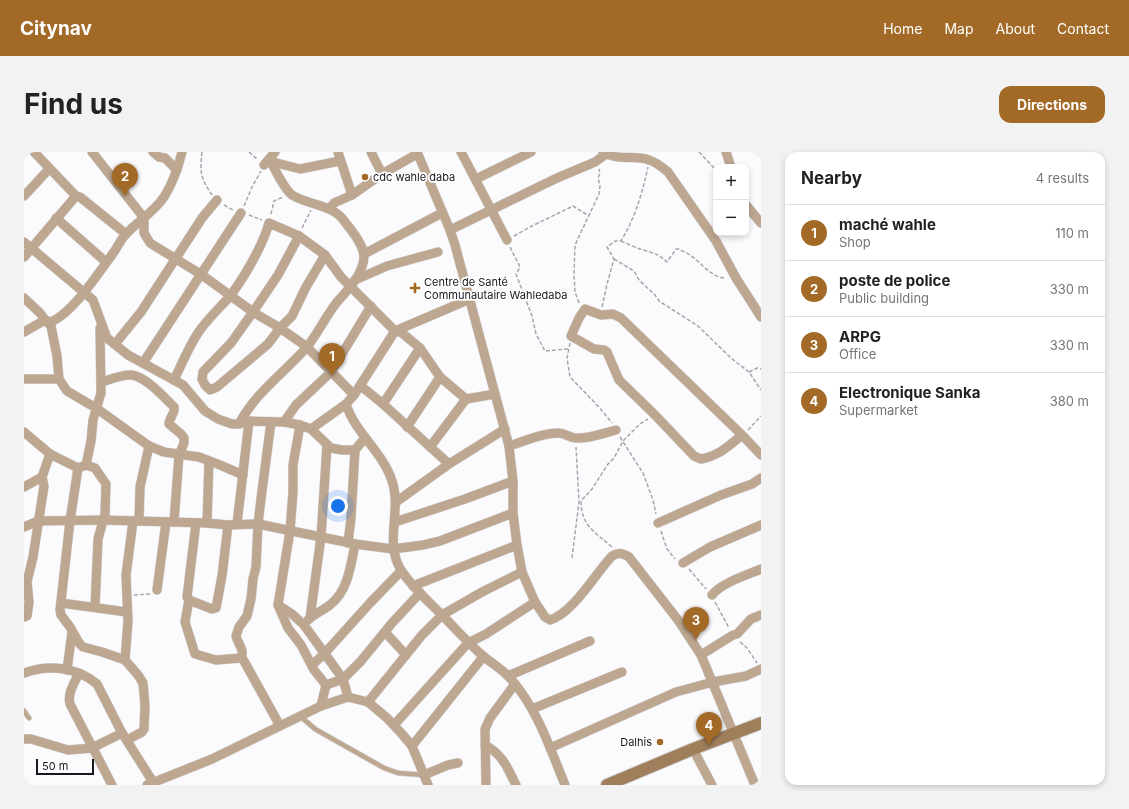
<!DOCTYPE html>
<meta charset="utf-8">
<style>
:root{--surface:#fff;--page:#f2f2f2;--text:#222;--muted:#767676;--line:#e0e0e0;--accent:#a26a26}
body{margin:0;font-family:Inter,sans-serif;background:var(--page);color:var(--text)}
.controls{position:absolute;right:12px;top:12px;display:grid;overflow:hidden;border-radius:8px;box-shadow:0 2px 6px #0003}
.controls button{width:36px;height:36px;display:grid;place-items:center;padding:0;border:0;border-bottom:1px solid var(--line);background:var(--surface);color:var(--text);font:20px sans-serif}
.scale{position:absolute;left:12px;bottom:10px;width:58px;box-sizing:border-box;padding-left:4px;border:2px solid #18171d;border-top:0;font-size:11px;line-height:14px;white-space:nowrap;color:#18171d;-webkit-text-stroke:3px #fff;paint-order:stroke}
.you{position:absolute;left:314px;top:354px;width:14px;height:14px;margin:-10px;border:3px solid #fff;border-radius:50%;background:#1a73e8;box-shadow:0 0 0 6px #1a73e833}
.badge{display:grid;place-items:center;width:26px;height:26px;border-radius:50%;background:var(--accent);color:#fff;font-size:13px;font-weight:700}
.pin{position:absolute;translate:-50% -33px;filter:drop-shadow(0 1px 2px #0008)}
.pin::after{content:'';position:absolute;top:21px;width:14px;height:12px;background:inherit;clip-path:polygon(0 0,100% 0,50% 100%)}
.list{margin:0;padding:0;list-style:none}
h2{display:flex;justify-content:space-between;align-items:center;height:52px;margin:0;padding:0 16px;font-size:17px}
h2 small{font-size:13px;font-weight:400;color:var(--muted)}
.list li{display:grid;grid-template-columns:26px 1fr auto;gap:12px;align-items:center;box-sizing:border-box;height:56px;padding:0 16px;border-top:1px solid var(--line)}
.list b{display:block;font-size:15px;white-space:nowrap}
.list p{margin:0;font-size:13px;white-space:nowrap;color:var(--muted)}
.list em{font-size:13px;font-style:normal;color:var(--muted)}
.map{position:relative;flex:none;width:737px;height:633px;overflow:hidden;border-radius:12px}
header{display:flex;align-items:center;gap:24px;box-sizing:border-box;height:56px;padding:0 20px;background:var(--accent);color:#fff}
header strong{font-size:19px}
nav{display:flex;gap:22px;margin-inline-start:auto;font-size:14px}
.intro{display:flex;align-items:center;justify-content:space-between;box-sizing:border-box;height:96px;padding:0 24px}
h1{margin:0;font-size:28px}
.button{padding:10px 18px;border-radius:12px;background:var(--accent);color:#fff;font-size:14px;font-weight:700}
main{display:flex;gap:24px;padding:0 24px}
aside{flex:1;background:var(--surface);border-radius:12px;box-shadow:0 2px 6px #0003}
.map>svg:first-child{display:block}
.lines{fill:none;stroke-linecap:round;stroke-linejoin:round}
.lane-casing{stroke:#d7d7da;stroke-width:6}
.street-casing{stroke:#d7d7da;stroke-width:10}
.secondary-casing{stroke:#d7d7da;stroke-width:14}
.path{stroke:#a7a7ab;stroke-width:1.5;stroke-dasharray:4 2;stroke-linecap:butt}
.lane{stroke:#bea790;stroke-width:4.5}
.street{stroke:#bea790;stroke-width:9}
.secondary{stroke:#9f7e5c;stroke-width:12}
.poi-dot{fill:#a26a26;stroke:#fff;stroke-width:1.5}
.labels{text-anchor:middle;stroke-width:3.5;stroke-linejoin:round;paint-order:stroke}
.poi-label{font-size:11px;fill:#18171d;stroke:#fff;text-anchor:start}
</style>
<header>
<strong>Citynav</strong>
<nav><a>Home</a><a>Map</a><a>About</a><a>Contact</a></nav>
</header>
<div class="intro"><h1>Find us</h1><a class="button">Directions</a></div>
<main>
<div class="map">
<svg width="737" height="633" viewBox="0 0 737 633">
<rect width="100%" height="100%" fill="#fbfbfe"/>
<g class="lines">
<g class="lane-casing">
<g id="lane">
<polyline points="0,559 5,566"/>
<polyline points="276,564 291,577 360,616 374,621 400,623"/>
</g>
</g>
<g class="street-casing">
<g id="street">
<polyline points="10,0 52,44"/>
<polyline points="68,0 120,66"/>
<polyline points="129,0 135,5 141,6 153,18"/>
<polyline points="314,0 328,43"/>
<polyline points="347,0 358,22"/>
<path d="M393,0l33,78 5,15 54,201 4,35v32l4,32 5,27 13,30 10,15 5,3c24,-8 45,-46 62,-64 7,-4 10,-3 17,1l49,63 23,35 54,130"/>
<polyline points="437,0 483,88"/>
<path d="M579,0c17,10 32,2 46,8 7,2 13,7 19,12l48,69 20,37 25,39"/>
<polyline points="702,0 707,15"/>
<polyline points="245,9 276,17 316,9"/>
<polyline points="240,13 251,0"/>
<polyline points="452,27 507,0"/>
<polyline points="0,44 25,17"/>
<polyline points="722,53 737,71"/>
<polyline points="306,56 310,51 328,43 358,22 393,2"/>
<polyline points="32,66 82,110"/>
<polyline points="120,66 120,81 126,91 178,123 229,160 256,176 283,195 330,243"/>
<polyline points="426,78 533,26 571,10 582,2"/>
<polyline points="275,84 254,123 229,160 207,191 179,220 178,227 181,233 186,238 193,235 244,192 256,176 268,164 282,135 301,103"/>
<polyline points="0,90 69,148 83,186 104,203 159,233 181,259 194,267 208,272 215,272 225,269 260,270 276,273 287,277 307,296 318,298 331,298"/>
<polyline points="340,102 418,61"/>
<polyline points="0,105 52,44 56,45 102,82"/>
<polyline points="331,128 363,114 414,100"/>
<polyline points="0,146 16,161 21,168 27,174 33,204 35,227 43,239 72,256 125,294 140,300 175,305 196,313 219,323"/>
<path d="M0,180l21,-12 6,2c23,-10 48,-50 63,-70 4,-6 7,-13 12,-18 12,-13 28,-22 38,-37 9,-14 14,-29 18,-45"/>
<polyline points="91,192 117,160 178,66 193,48"/>
<polyline points="119,211 217,61"/>
<polyline points="0,227 35,227"/>
<path d="M150,228c8,-16 14,-32 24,-47 9,-14 21,-24 32,-37 14,-18 33,-51 39,-73l30,13 26,19 16,22 54,54 7,2 18,15 20,29 26,22"/>
<path d="M78,230c9,-3 20,-8 30,-7 14,2 32,22 42,32 2,6 -5,10 -5,17l12,10 3,4v5l-5,12 -5,67"/>
<polyline points="337,234 359,252 425,312"/>
<path d="M322,252c9,29 37,48 46,77 10,29 -8,62 9,89 10,16 26,30 40,44 14,14 26,28 41,41 9,8 20,14 28,23 27,30 40,70 55,107"/>
<polyline points="359,252 396,196"/>
<polyline points="260,270 272,253 307,220 347,154"/>
<path d="M215,272c16,-31 45,-51 68,-77 11,-14 19,-31 30,-45 11,-12 27,-29 27,-46 -1,-12 -12,-25 -19,-34 -12,-18 -35,-16 -53,-27 -8,-6 -16,-24 -21,-33"/>
<polyline points="276,273 269,313 269,340 266,379 254,453 264,476 277,493 290,518 302,533 319,527 324,545"/>
<polyline points="383,275 416,225"/>
<polyline points="287,277 322,252 330,243 371,179 446,147"/>
<polyline points="0,280 26,302 18,325 20,334 9,405 3,430 5,450 3,464 0,465"/>
<path d="M718,283c-13,11 -24,21 -41,24l-7,-3 -39,-41 -36,-35 -12,-28 -3,-2 -10,-1 -23,-13 8,-18 6,-9 16,6 12,-1 8,4 121,117 19,20"/>
<path d="M485,294c16,-5 33,-13 49,-13 7,0 12,5 18,5 13,1 28,-5 40,-8"/>
<polyline points="406,295 442,247 471,242"/>
<polyline points="26,302 54,316"/>
<polyline points="62,313 67,289 69,268 77,241 76,176"/>
<polyline points="54,316 46,369 36,458 37,463 46,475 55,491 59,495 78,500 101,508 114,523 119,531 120,542 121,554 120,577 118,580 103,588"/>
<polyline points="54,316 62,313 71,316 82,332 81,362 74,387 71,455"/>
<polyline points="0,335 18,325"/>
<polyline points="372,350 425,312 481,277"/>
<polyline points="115,369 116,335 125,294"/>
<polyline points="371,370 441,347 489,329"/>
<polyline points="172,371 163,445 165,448 161,470 171,502 192,508 217,506 220,509 256,574"/>
<polyline points="183,371 185,309"/>
<polyline points="634,371 697,343 728,332 737,326"/>
<polyline points="213,372 225,269"/>
<polyline points="0,375 14,369 79,368 183,371 204,373 234,372 331,392 369,397 399,393 416,389 489,361"/>
<polyline points="324,391 327,366 331,298 341,286"/>
<polyline points="659,411 686,395 737,373"/>
<polyline points="389,434 493,393"/>
<polyline points="133,438 142,370"/>
<path d="M688,443c9,-12 35,-20 49,-26"/>
<polyline points="165,448 188,457 192,456 198,424 204,373"/>
<polyline points="37,451 103,460"/>
<polyline points="254,453 268,462 280,473 319,527 337,509 368,471 396,441"/>
<polyline points="286,466 297,385 303,293"/>
<path d="M284,468c6,-6 16,-10 23,-16 17,-13 20,-40 24,-60"/>
<polyline points="361,480 382,503"/>
<polyline points="677,503 709,483 713,482 727,467 737,463"/>
<path d="M217,506c4,-8 -3,-14 -5,-22l3,-9 8,-11 4,-17 2,-20 3,-12 2,-43 4,-33 9,-69"/>
<polyline points="101,508 104,469 102,423 109,369"/>
<polyline points="288,513 300,502 346,451 377,419"/>
<polyline points="43,518 48,480"/>
<path d="M0,521c24,-9 53,-6 73,11l25,49 31,49"/>
<path d="M55,521c-4,9 -12,20 -9,31l42,81"/>
<polyline points="484,524 566,489"/>
<polyline points="344,550 398,483 418,463 458,440 498,420"/>
<polyline points="297,554 302,533"/>
<polyline points="508,557 598,520"/>
<polyline points="370,573 444,491 462,482 511,450"/>
<polyline points="0,587 7,587 44,598 68,596 98,581"/>
<path d="M461,593c18,10 22,22 31,40"/>
<polyline points="388,594 459,505"/>
<polyline points="526,596 652,540 689,530 722,524 737,517"/>
<polyline points="669,597 688,633"/>
<polyline points="400,623 424,613 434,611"/>
<polyline points="123,633 188,607 297,554 324,545 344,550 363,566 378,582 388,594 404,633"/>
<polyline points="462,633 461,577 466,566 491,532"/>
</g>
</g>
<g class="secondary-casing">
<polyline id="secondary" points="583,633 669,597 737,571"/>
</g>
<g class="path">
<path d="M178,0c-2,21 -2,25 10,43"/>
<polyline points="225,0 234,8"/>
<polyline points="675,0 692,18"/>
<polyline points="200,53 209,58"/>
<polyline points="220,54 228,35 237,19"/>
<polyline points="247,62 250,49 259,45"/>
<polyline points="225,63 238,68"/>
<polyline points="278,76 287,58"/>
<polyline points="490,84 506,75 549,54 565,64"/>
<path d="M597,89c7,3 15,7 22,9 11,3 15,4 24,12l9,-13h3c3,2 8,4 11,6 12,8 21,23 36,23"/>
<polyline points="486,95 496,115 492,122 508,164 512,182 521,199 544,197"/>
<polyline points="590,107 610,119 615,128 631,143 635,149 674,174 707,206 725,220 737,238"/>
<polyline points="555,151 551,140 550,122 551,93 575,42 576,34 574,26 576,21 575,17"/>
<path d="M578,155l5,-23 7,-25 -7,-12 8,-6h6c14,-23 21,-47 27,-74"/>
<polyline points="546,191 543,206 546,225 574,254 588,271"/>
<polyline points="725,220 733,216 737,217"/>
<polyline points="724,278 737,264"/>
<polyline points="596,285 619,321 629,348 632,362"/>
<polyline points="637,379 643,397 651,407"/>
<path d="M588,395c-17,-15 -31,-21 -31,-46l11,-12 16,-25 6,-6 9,-17 17,-17 8,-5"/>
<polyline points="548,406 555,350 552,295"/>
<polyline points="665,417 682,437"/>
<polyline points="110,443 126,442"/>
<polyline points="691,450 705,476"/>
<polyline points="716,490 723,496 733,511"/>
</g>
<use href="#lane" class="lane"/>
<use href="#street" class="street"/>
<use href="#secondary" class="secondary"/>
</g>
<g class="poi-dot">
<circle cx="341" cy="25" r="4"/>
<path d="M389 130h4v4h4v4h-4v4h-4v-4h-4v-4h4z"/>
<circle cx="636" cy="590" r="4"/>
</g>
<g class="labels">
<g class="poi-label">
<text x="349" y="29">cdc wahle daba</text>
<text x="400" y="134">Centre de Santé<tspan x="400" dy="13">Communautaire Wahledaba</tspan></text>
<text x="628" y="594" text-anchor="end">Dalhis</text>
</g>
</g>
</svg>
<div class="controls">
<button>+</button>
<button>−</button>
</div>
<div class="scale">50 m</div>
<div class="you"></div>
<div class="pin badge" style="left:308px;top:224px">1</div>
<div class="pin badge" style="left:101px;top:44px">2</div>
<div class="pin badge" style="left:672px;top:488px">3</div>
<div class="pin badge" style="left:685px;top:593px">4</div>
</div>
<aside>
<h2>Nearby<small>4 results</small></h2>
<ul class="list">
<li><span class="badge">1</span><div><b>maché wahle</b><p>Shop</p></div><em>110 m</em></li>
<li><span class="badge">2</span><div><b>poste de police</b><p>Public building</p></div><em>330 m</em></li>
<li><span class="badge">3</span><div><b>ARPG</b><p>Office</p></div><em>330 m</em></li>
<li><span class="badge">4</span><div><b>Electronique Sanka</b><p>Supermarket</p></div><em>380 m</em></li>
</ul>
</aside>
</main>
